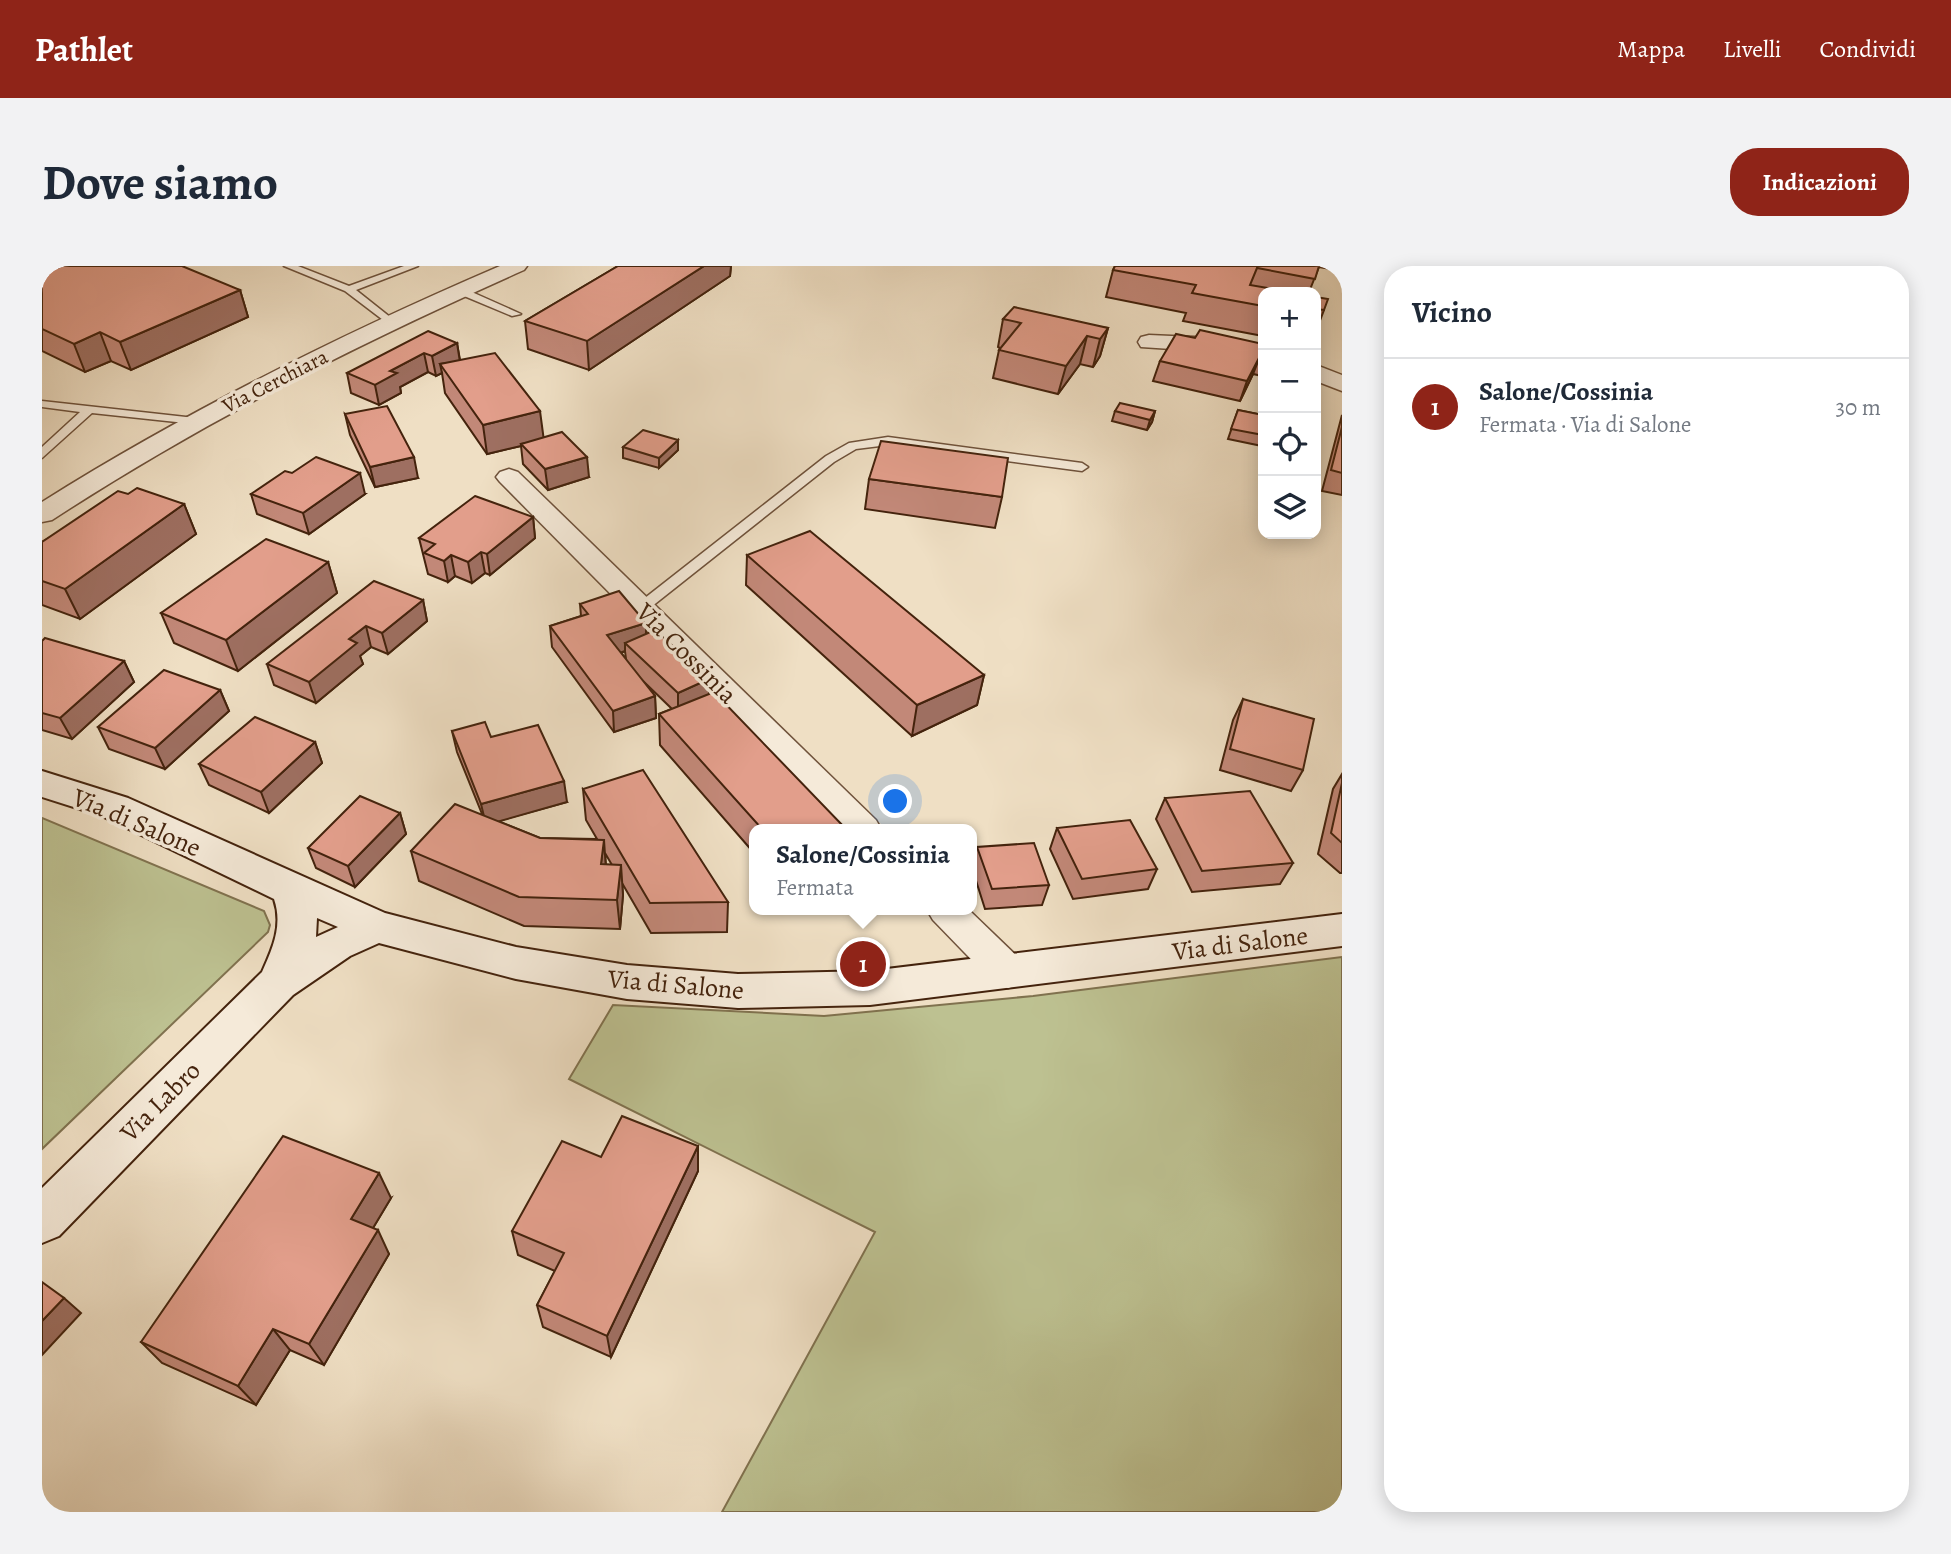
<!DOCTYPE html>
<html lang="it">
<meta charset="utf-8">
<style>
:root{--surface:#fff;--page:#f2f2f3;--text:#1f2937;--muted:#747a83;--line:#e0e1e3;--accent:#8f2418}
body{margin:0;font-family:Alegreya,serif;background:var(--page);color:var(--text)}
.controls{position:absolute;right:21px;top:21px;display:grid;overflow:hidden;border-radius:14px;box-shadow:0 4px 18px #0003}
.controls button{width:63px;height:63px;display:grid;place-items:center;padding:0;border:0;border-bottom:2px solid var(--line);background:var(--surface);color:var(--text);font:35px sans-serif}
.you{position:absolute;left:854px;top:536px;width:24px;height:24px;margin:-18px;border:5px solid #fff;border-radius:50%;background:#1a73e8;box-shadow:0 0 0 10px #1a73e833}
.badge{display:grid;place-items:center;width:46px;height:46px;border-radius:50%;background:var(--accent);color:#fff;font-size:23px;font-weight:700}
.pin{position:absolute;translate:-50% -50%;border:4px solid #fff;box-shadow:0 2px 7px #0006}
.popup{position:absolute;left:707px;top:558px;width:228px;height:91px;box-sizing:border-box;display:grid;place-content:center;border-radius:14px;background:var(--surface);filter:drop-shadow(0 2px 5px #0005);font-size:23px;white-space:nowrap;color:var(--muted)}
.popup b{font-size:26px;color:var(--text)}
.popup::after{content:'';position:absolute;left:50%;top:100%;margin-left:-14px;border:14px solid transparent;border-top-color:var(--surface)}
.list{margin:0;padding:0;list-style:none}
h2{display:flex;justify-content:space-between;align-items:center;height:91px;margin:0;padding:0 28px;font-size:30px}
h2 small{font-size:23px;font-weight:400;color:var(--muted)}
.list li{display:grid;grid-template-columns:46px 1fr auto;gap:21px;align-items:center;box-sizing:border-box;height:98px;padding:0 28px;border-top:2px solid var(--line)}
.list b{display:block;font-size:26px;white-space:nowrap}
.list p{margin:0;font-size:23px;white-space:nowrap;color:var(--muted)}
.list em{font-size:23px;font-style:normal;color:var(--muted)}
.icon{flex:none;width:38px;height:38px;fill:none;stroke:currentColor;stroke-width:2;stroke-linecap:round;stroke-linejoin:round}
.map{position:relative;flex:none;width:1300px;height:1246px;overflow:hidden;border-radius:28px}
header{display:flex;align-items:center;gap:42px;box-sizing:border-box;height:98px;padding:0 35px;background:var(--accent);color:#fff}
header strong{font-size:33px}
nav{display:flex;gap:38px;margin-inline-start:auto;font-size:24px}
.intro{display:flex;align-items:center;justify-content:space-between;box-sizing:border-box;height:168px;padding:0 42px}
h1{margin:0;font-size:49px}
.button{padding:18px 32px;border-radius:28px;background:var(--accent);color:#fff;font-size:24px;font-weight:700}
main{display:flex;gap:42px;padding:0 42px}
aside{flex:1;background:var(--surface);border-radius:28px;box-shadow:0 4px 18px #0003}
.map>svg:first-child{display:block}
.green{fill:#bdc191;stroke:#80724f;stroke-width:2}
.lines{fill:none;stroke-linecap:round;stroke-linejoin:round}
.lane-casing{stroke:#6f523b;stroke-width:3}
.street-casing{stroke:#6f523b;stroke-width:3}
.secondary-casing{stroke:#44230d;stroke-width:4}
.lane{fill:#f5ead9;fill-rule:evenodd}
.street{fill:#f5ead9;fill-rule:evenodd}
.secondary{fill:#f5ead9;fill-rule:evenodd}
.wall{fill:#c28878;stroke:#44230d;stroke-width:2;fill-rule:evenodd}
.shaded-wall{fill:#9e6f61;stroke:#44230d;stroke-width:2}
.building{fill:#e29e8b;stroke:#44230d;stroke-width:2}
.labels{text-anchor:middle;stroke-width:7;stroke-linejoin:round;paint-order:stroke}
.far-street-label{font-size:21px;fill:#44230d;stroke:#f5ead9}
.street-label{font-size:26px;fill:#44230d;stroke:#f5ead9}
</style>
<header>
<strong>Pathlet</strong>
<nav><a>Mappa</a><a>Livelli</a><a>Condividi</a></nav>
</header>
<div class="intro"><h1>Dove siamo</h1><a class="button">Indicazioni</a></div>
<main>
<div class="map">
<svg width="1300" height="1246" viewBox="0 0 1300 1246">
<rect width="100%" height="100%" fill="#efdfc4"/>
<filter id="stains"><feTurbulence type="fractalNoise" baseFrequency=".00286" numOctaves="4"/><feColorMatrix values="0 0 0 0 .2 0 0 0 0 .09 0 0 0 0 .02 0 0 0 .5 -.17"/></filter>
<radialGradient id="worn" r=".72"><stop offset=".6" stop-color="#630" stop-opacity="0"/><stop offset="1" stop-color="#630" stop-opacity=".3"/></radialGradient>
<g class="green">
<polygon points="0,552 222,645 228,659 226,666 0,883"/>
<polygon points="1300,691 1300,1246 680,1246 833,966 527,813 571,739 782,750 991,730"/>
</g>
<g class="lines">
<g class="lane-casing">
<g id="lane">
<polygon points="242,0 256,0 307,20 362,0 376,0 314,24 353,55 353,59 349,60 303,25"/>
<polygon points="415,23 423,23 479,48 470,50 415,27"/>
<polygon points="0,135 153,152 159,155 153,158 50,147 0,192 0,181 38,146 0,141"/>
<polygon points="846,171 1040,197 1046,201 1040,205 846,179 814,183 792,196 604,345 594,345 594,339 784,190 807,177"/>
</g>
</g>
<g class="street-casing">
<g id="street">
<path d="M458,0h27l-3,4c-164,73 -322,152 -472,250l-10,2v-20c146,-92 300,-168 458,-236z"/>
<polygon points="1107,69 1175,72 1221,82 1221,96 1175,86 1099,81 1096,76 1099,71"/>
<polygon points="1274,99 1300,109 1300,125 1274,115"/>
<polygon points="467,203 476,206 834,554 839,563 801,563 458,216 454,211 458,206"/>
<polygon points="885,644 927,644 980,695 985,706 980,717 966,722 952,717 891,654"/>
</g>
</g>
<g class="secondary-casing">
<path id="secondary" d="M0,505l86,27 257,115 131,34 111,18 111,9 132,-3 472,-57v32l-472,59 -132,3 -111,-9 -111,-20 -137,-36 -29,13 -57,39 -234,241 -17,7v-55l220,-216c11,-24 21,-47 12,-73l-172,-83 -60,-19zM275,652l21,9 -22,10z"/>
</g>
<use href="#lane" class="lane"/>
<use href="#street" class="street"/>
<use href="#secondary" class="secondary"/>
</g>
<g class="wall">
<polygon points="0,0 198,24 206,51 89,104 69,95 43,106 0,85"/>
<polygon points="576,0 689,0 688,10 547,104 486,83 483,55"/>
<polygon points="1073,0 1300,0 1300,5 1277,1 1267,26 1221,26 1221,70 1141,55 1144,47 1064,31 1071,4"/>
<polygon points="1274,31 1282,44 1274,65"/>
<polygon points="961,53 1066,62 1058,90 1051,101 1038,98 1016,128 951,112 957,84 958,82 956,81"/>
<polygon points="1153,72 1221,78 1221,107 1220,110 1211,108 1198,135 1111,115 1118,95"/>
<polygon points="415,77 418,94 501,171 547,211 506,224 481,198 479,180 445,188 403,127 400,107 394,110 386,106 358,121 359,127 337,139 309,127 305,107"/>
<polygon points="1196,144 1221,149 1221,176 1220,180 1186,173"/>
<polygon points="1073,145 1113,145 1110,156 1105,164 1070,155"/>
<polygon points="303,148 376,212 333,221 308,169"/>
<polygon points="1300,149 1300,229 1280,225"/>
<polygon points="636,174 636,184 617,202 581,192 581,181"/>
<polygon points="827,213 960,231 953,262 823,243"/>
<polygon points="86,228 142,238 154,268 38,353 0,339 0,276"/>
<polygon points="209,228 323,228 267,268 215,248"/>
<polygon points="491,251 493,272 448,309 443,307 430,317 413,310 406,316 386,308 377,272"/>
<polygon points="705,289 942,409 935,439 870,470 704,319"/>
<polygon points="286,296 295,327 196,405 132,377 119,347"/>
<polygon points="381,334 385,355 346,388 329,381 318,390 321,398 274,437 232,419 225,398"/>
<path d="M538,338l66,29 200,196h-92v24l-94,-108 -1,-31 13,-5 -31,-30 14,17 1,22 -42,14 -62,-85 -2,-21 31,-10zM583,385l1,8 -5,-6z"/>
<polygon points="0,375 82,395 92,416 30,473 0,464"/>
<polygon points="178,424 187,445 123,503 67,483 56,461"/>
<polygon points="1201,433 1261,504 1249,525 1178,504 1191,454"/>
<path d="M410,465l39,6 76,65 -69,19 42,17 57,1 -11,-19 -3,-31 145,113 -1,30 -76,1 -29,-50 1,12 -3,34 -96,-3 -105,-45 -8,-30 71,-37 -25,-62zM563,587l7,12h-6z"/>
<polygon points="273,476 280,497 227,547 167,519 157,498"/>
<polygon points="1300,508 1300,607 1298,607 1276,588 1291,523"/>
<polygon points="1123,532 1251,597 1238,618 1150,626 1114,553"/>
<polygon points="358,547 364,568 313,621 274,602 266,582"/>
<polygon points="1015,562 1115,603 1106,623 1031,633 1008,583"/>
<polygon points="935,581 1007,619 1000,639 943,643 930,602"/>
<polygon points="656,880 656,905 569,1091 501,1061 495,1039 513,1005 476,989 470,965"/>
<polygon points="349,932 331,962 347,988 282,1099 248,1084 214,1139 120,1097 99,1076"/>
</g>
<g class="shaded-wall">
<polygon points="662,0 689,0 688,10 547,104 545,75"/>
<polygon points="198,24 206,51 89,104 78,76"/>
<polygon points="1066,62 1058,90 1051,101 1058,73"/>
<polygon points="58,66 69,95 43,106 32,78"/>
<polygon points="1045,70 1038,98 1016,128 1024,100"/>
<polygon points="415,77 418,96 398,98 400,107 394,110 390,90"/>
<polygon points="382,87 386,106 358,121 359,127 337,139 333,119 348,105"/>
<polygon points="1219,88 1211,108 1198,135 1205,115"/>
<polygon points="498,145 502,175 479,178 479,180 445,188 441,159"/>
<polygon points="1113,145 1110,156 1105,164 1108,154"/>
<polygon points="636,174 636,184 617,202 617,192"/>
<polygon points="372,191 376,212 333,221 328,201"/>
<polygon points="545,191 547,211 506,224 503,203"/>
<polygon points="318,207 323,228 267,268 261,247"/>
<polygon points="142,238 154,268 38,353 23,323"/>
<polygon points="491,251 493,272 448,309 445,288"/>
<polygon points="439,286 443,307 430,317 426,296"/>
<polygon points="409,289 413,310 406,316 402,295"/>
<polygon points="286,296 295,327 196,405 184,374"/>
<polygon points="381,334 385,355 346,388 340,367"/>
<polygon points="604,357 604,378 583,377 583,385 567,391 565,369"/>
<polygon points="324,360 329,381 318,390 321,398 274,437 267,416 307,373"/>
<polygon points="82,395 92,416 30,473 18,452"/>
<polygon points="942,409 935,439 870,470 875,439"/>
<polygon points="667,413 667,434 636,449 636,427"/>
<polygon points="178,424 187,445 123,503 113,482"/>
<polygon points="613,430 614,452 572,466 571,445"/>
<polygon points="273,476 280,497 227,547 219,526"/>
<polygon points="522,515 525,536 444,559 439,538"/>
<polygon points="358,547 364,568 313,621 306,600"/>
<polygon points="562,574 564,604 559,598"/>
<polygon points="579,599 581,629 578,663 575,634"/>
<polygon points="656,880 656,905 569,1091 565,1070"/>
<polygon points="337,907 349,932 322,977 309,953"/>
<polygon points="336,964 347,988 282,1099 267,1078"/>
<polygon points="22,1032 39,1047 0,1089 0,1055"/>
<polygon points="231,1063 248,1084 214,1139 196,1120"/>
</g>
<g class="building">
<polygon points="0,0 140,0 198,24 78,76 58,66 32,78 0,63"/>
<polygon points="576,0 662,0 545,75 483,55"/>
<polygon points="1073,0 1277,0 1273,13 1215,2 1208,19 1249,26 1221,26 1221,40 1150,27 1154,19 1071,4"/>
<polygon points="1274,31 1286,33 1282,44 1274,43"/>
<polygon points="972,41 1066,62 1058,73 1045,70 1024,100 957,84 979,57 961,53"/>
<polygon points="1158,64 1221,78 1221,88 1219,88 1205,115 1118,95 1134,68 1153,72"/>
<polygon points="386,65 415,77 390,90 382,87 348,105 355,107 333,119 305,107"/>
<polygon points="453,87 498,145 441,159 398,98"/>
<polygon points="1078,137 1113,145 1108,154 1073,145"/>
<polygon points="345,140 372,191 328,201 303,148"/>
<polygon points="1196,144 1221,149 1221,169 1189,163"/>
<polygon points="1300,161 1300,207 1289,204"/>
<polygon points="601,164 636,174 617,192 581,181"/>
<polygon points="520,166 545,191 503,203 479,178"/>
<polygon points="839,175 966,192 960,231 827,213"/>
<polygon points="274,191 318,207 261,247 209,228 243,205 250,207"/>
<polygon points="95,222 142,238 23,323 0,315 0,276 76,225 86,228"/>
<polygon points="433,230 491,251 445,288 439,286 426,296 409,289 402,295 382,287 393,278 377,272"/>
<polygon points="768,265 942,409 875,439 705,289"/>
<polygon points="224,273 286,296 184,374 119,347"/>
<polygon points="332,315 381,334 340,367 324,360 307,373 315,377 267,416 225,398"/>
<polygon points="577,325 604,357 565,369 613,430 571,445 508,360 546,348 538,338"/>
<polygon points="613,364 667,413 636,427 583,377"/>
<polygon points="3,372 82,395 18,452 0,447 0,375"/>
<polygon points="122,404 178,424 113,482 56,461"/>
<polygon points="672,426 804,563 720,563 617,448"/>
<polygon points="1201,433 1272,453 1261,504 1188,483"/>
<polygon points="213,451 273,476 219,526 157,498"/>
<polygon points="443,456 449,471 496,459 522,515 439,538 410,465"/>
<polygon points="601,504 686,636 608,637 541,523"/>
<polygon points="1300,517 1300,577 1289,567"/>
<polygon points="1208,525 1251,597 1160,605 1123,532"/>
<polygon points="318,530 358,547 306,600 266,582"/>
<polygon points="413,538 498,572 562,574 559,598 579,599 575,634 477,631 369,585"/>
<polygon points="1088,554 1115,603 1040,613 1015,562"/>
<polygon points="992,577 1007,619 950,623 935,581"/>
<polygon points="580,850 656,880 565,1070 495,1039 522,987 470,965 520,875 559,891"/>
<polygon points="241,870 337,907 309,953 336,964 267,1078 231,1063 196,1120 99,1076"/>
<polygon points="0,1016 22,1032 0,1055"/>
</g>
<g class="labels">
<g class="far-street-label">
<text transform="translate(233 115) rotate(-27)" y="7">Via Cerchiara</text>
</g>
<g class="street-label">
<text transform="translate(645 387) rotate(45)" y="9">Via Cossinia</text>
<text transform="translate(95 556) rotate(23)" y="9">Via di Salone</text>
<text transform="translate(1198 677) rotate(-7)" y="9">Via di Salone</text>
<text transform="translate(634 718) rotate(5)" y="9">Via di Salone</text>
<text transform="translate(118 835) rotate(-45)" y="9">Via Labro</text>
</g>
</g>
<rect width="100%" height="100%" filter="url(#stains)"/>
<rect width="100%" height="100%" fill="url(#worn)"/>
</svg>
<div class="controls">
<button>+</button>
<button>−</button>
<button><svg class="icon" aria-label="locate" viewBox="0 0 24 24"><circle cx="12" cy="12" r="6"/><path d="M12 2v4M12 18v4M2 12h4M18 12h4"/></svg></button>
<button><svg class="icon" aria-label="layers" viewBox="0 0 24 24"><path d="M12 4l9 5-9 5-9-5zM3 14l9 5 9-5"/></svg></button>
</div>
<div class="you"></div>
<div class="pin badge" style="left:821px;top:698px">1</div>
<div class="popup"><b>Salone/Cossinia</b>Fermata</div>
</div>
<aside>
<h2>Vicino<small></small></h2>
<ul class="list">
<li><span class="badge">1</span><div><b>Salone/Cossinia</b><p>Fermata · Via di Salone</p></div><em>30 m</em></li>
</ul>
</aside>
</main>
